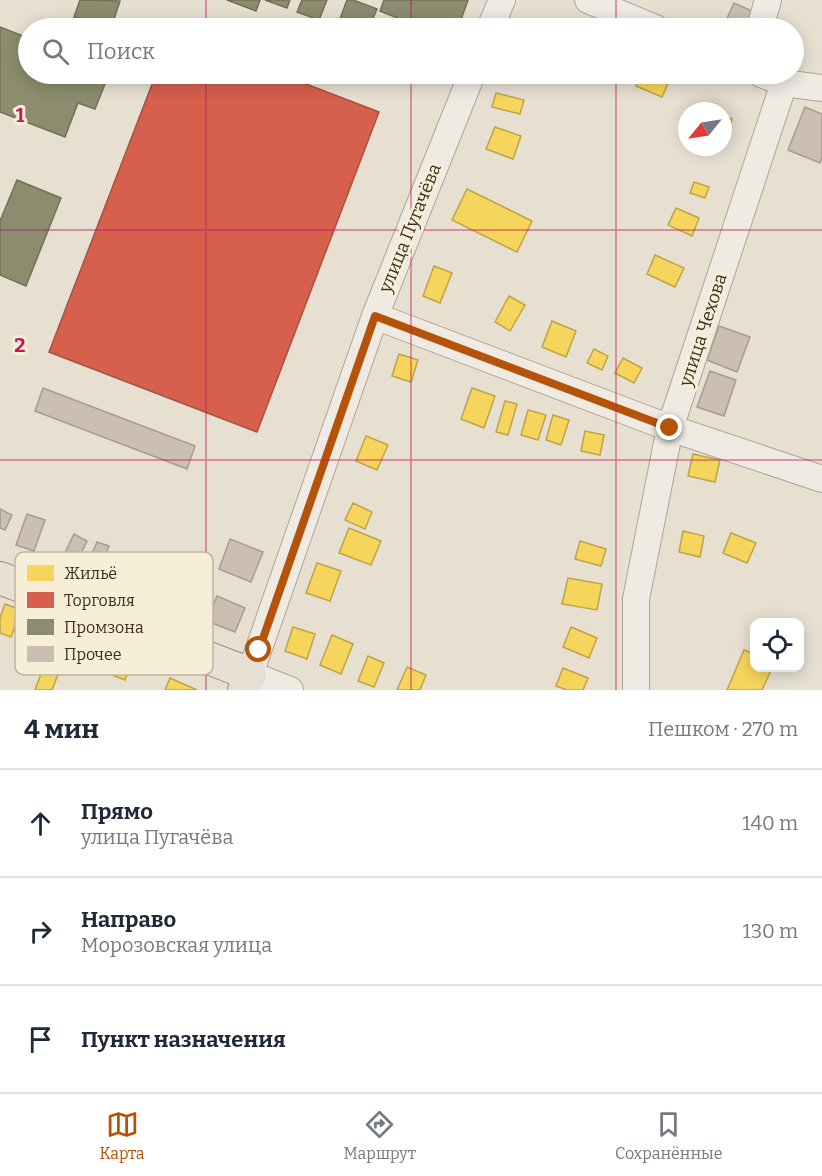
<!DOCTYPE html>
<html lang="ru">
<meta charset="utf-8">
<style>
:root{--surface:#fff;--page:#f6f6f7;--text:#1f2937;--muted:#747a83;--line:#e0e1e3;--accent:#b45309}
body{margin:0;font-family:Bitter,serif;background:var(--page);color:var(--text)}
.controls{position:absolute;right:18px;bottom:18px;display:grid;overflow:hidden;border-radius:12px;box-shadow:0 3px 15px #0003}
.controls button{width:54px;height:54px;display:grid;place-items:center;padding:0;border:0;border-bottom:2px solid var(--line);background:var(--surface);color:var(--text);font:30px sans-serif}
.compass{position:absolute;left:678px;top:102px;width:54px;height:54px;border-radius:50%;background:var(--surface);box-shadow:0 3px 15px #0003;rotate:240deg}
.stop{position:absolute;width:18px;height:18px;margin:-14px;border:4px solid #b45309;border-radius:50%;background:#fff}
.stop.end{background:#b45309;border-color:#fff;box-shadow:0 2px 6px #0008}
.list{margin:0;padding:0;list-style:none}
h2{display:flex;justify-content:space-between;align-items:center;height:78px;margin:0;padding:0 24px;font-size:26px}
h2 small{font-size:20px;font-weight:400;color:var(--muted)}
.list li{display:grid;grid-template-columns:39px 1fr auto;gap:18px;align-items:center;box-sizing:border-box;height:108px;padding:0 24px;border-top:2px solid var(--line)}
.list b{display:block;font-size:22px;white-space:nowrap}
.list p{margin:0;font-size:20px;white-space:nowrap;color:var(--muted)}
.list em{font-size:20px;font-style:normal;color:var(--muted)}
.icon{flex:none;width:33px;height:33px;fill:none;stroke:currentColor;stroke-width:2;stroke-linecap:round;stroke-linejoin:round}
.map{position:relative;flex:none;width:822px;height:690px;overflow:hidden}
.search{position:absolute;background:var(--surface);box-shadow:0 3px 15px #0003;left:18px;right:18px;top:18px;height:66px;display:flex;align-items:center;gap:15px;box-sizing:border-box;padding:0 21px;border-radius:33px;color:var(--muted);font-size:22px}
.sheet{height:402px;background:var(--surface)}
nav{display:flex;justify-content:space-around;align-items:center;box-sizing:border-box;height:84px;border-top:2px solid var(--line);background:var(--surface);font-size:16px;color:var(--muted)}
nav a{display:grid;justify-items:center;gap:3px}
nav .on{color:var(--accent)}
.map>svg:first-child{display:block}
.homes{fill:#f6d55c;stroke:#bea34a;stroke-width:1.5}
.shops{fill:#d6604d;stroke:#a85140;stroke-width:1.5}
.industry{fill:#8c8c6e;stroke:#747057;stroke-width:1.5}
.building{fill:#cbbfb2;stroke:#a89c90;stroke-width:1.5}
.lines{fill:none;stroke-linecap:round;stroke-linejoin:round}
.minor-casing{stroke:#ada599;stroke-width:28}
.major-casing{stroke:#928b80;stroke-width:34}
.minor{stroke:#efebe3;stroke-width:26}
.major{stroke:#e6e1d4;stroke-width:32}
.route{stroke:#b45309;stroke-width:8}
.grid{fill:none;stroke:#c2185b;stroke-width:1.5;stroke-opacity:0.55}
.labels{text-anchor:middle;stroke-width:6;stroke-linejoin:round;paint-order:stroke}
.street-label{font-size:18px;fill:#3d2e20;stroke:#f7eed8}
.key{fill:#f7eed8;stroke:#bfb4a1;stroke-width:1.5}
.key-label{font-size:16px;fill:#3d2e20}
.grid-label{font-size:20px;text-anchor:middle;font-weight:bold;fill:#c2185b;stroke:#f7eed8;stroke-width:6;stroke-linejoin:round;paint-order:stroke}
</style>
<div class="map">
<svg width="822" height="690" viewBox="0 0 822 690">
<rect width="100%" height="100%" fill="#e7e0d1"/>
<g class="homes">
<polygon points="641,74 662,74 671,77 662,97 636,86"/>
<polygon points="496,93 524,100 520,114 492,107"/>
<polygon points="723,116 732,119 726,135 723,134"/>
<polygon points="495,127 521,136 513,159 486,149"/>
<polygon points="694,182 709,187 705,198 690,193"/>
<polygon points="467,189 532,221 517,252 452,220"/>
<polygon points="676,208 699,218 692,236 668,225"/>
<polygon points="655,255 684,268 675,287 647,274"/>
<polygon points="434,266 452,273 440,303 423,296"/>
<polygon points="509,296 525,305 510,331 495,322"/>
<polygon points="552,321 576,331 566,357 542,347"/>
<polygon points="594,349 608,356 602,370 587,363"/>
<polygon points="399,354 418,360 411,382 392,376"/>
<polygon points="623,358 642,368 634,383 615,373"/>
<polygon points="472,388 495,396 484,428 461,419"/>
<polygon points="505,401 517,404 508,435 496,432"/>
<polygon points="528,410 546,415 538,440 521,435"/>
<polygon points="553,415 569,420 561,445 546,440"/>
<polygon points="585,431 604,435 600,455 581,451"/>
<polygon points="366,436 388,445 377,470 356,461"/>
<polygon points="693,454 720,460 715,482 688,476"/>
<polygon points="353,503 372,512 365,529 345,520"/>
<polygon points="349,528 381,541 371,565 339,553"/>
<polygon points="683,531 704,536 700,557 679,552"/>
<polygon points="731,533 756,543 747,563 723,553"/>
<polygon points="580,541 606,549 601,566 575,559"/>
<polygon points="317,563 341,571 330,601 306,593"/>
<polygon points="568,578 602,584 597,610 562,604"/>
<polygon points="5,604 21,610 11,637 0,633 0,618"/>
<polygon points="293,627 315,634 307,659 285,651"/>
<polygon points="571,627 597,638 589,658 563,647"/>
<polygon points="332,635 353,644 341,674 320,665"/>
<polygon points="114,650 133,657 125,680 107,673"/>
<polygon points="744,650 754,654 754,668 772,668 762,690 727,690"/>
<polygon points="368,656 384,663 374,687 358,681"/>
<polygon points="44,666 59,672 52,690 35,690"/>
<polygon points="407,667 426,675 420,690 397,690"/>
<polygon points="563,668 588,678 583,690 567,690 556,686"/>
<polygon points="170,678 197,690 165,690"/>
</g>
<polygon class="shops" points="156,74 280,74 379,112 257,432 49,352"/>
<g class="industry">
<polygon points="80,0 120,1 111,28 74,17"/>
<polygon points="227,0 260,0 256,11"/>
<polygon points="265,0 290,0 287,8"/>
<polygon points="302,0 327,0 319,20 297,12"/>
<polygon points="347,0 353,0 377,9 369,28 342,28 337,27"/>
<polygon points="384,0 468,0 458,28 403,28 397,26 400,19 380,11"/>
<polygon points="0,27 28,38 28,74 109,74 95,109 78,103 65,137 0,112"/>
<polygon points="17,180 61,198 26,286 0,275 0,221"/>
</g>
<g class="building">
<polygon points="734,3 752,11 744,28 731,28 724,25"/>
<polygon points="805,107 822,114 822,157 820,163 788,150"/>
<polygon points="719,326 750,337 737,372 707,360"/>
<polygon points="710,371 736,380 724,416 697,407"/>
<polygon points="43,388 195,446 187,469 35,411"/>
<polygon points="0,509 12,515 5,530 0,528"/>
<polygon points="27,514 45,520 34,551 16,545"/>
<polygon points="74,534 87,541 74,568 61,561"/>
<polygon points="230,539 263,552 251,582 219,569"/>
<polygon points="97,542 109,546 100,570 87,565"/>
<polygon points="217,596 245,608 235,632 207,621"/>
</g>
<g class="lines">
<g class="minor-casing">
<g id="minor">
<polyline points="588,0 655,28"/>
<polyline points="490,28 502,0"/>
<polyline points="760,28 768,0"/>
<polyline points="761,74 784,83 822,88"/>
<polyline points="375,316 670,428 822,479"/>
<polyline points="290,690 250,674 375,316 472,74"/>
<polyline points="636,690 636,599 670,428 784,83"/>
</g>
</g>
<g class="major-casing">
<polyline id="major" points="0,578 250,674 244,690"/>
</g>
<use href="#minor" class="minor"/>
<use href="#major" class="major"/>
</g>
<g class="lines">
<polyline class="route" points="259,650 375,316 670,428"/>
</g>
<path class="grid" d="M206,0v28M411,0v28M616,0v28M206,74v616M411,74v616M616,74v616M0,230h822M0,460h822"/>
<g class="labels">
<g class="street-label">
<text transform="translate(410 228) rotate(-68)" y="6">улица Пугачёва</text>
<text transform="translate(703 330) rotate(-72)" y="6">улица Чехова</text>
</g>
</g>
<rect x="15" y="552" width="198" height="123" rx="9" class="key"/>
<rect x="27" y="565" width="27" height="16" fill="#f6d55c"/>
<rect x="27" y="592" width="27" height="16" fill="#d6604d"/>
<rect x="27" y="619" width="27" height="16" fill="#8c8c6e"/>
<rect x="27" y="646" width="27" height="16" fill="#cbbfb2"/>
<g class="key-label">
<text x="64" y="579">Жильё</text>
<text x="64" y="606">Торговля</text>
<text x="64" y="633">Промзона</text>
<text x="64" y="660">Прочее</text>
</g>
<g class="grid-label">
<text x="20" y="122">1</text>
<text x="20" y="352">2</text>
</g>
</svg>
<div class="controls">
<button><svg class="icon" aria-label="locate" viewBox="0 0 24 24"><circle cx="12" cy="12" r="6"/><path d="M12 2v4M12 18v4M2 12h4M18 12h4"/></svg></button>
</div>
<svg class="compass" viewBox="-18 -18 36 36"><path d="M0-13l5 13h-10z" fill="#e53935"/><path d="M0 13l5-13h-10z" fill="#747a83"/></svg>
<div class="stop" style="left:259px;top:650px"></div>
<div class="stop end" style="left:670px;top:428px"></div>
<div class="search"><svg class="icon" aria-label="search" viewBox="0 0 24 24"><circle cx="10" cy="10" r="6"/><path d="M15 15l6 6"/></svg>Поиск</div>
</div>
<section class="sheet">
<h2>4 мин<small>Пешком · 270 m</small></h2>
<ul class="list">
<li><svg class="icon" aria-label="ahead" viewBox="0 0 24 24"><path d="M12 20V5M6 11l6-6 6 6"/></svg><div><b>Прямо</b><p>улица Пугачёва</p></div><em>140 m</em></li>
<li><svg class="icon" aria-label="right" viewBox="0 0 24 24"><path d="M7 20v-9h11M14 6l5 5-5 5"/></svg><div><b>Направо</b><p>Морозовская улица</p></div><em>130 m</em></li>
<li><svg class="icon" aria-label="arrive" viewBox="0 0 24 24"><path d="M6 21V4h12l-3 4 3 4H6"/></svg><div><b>Пункт назначения</b></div></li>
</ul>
</section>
<nav>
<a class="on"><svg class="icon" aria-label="map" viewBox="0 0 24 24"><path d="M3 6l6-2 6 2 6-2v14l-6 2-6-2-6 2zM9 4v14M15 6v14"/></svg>Карта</a>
<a><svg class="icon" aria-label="directions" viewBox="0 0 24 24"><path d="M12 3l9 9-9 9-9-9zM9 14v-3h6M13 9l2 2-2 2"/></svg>Маршрут</a>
<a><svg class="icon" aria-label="saved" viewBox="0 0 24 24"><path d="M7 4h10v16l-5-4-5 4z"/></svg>Сохранённые</a>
</nav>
